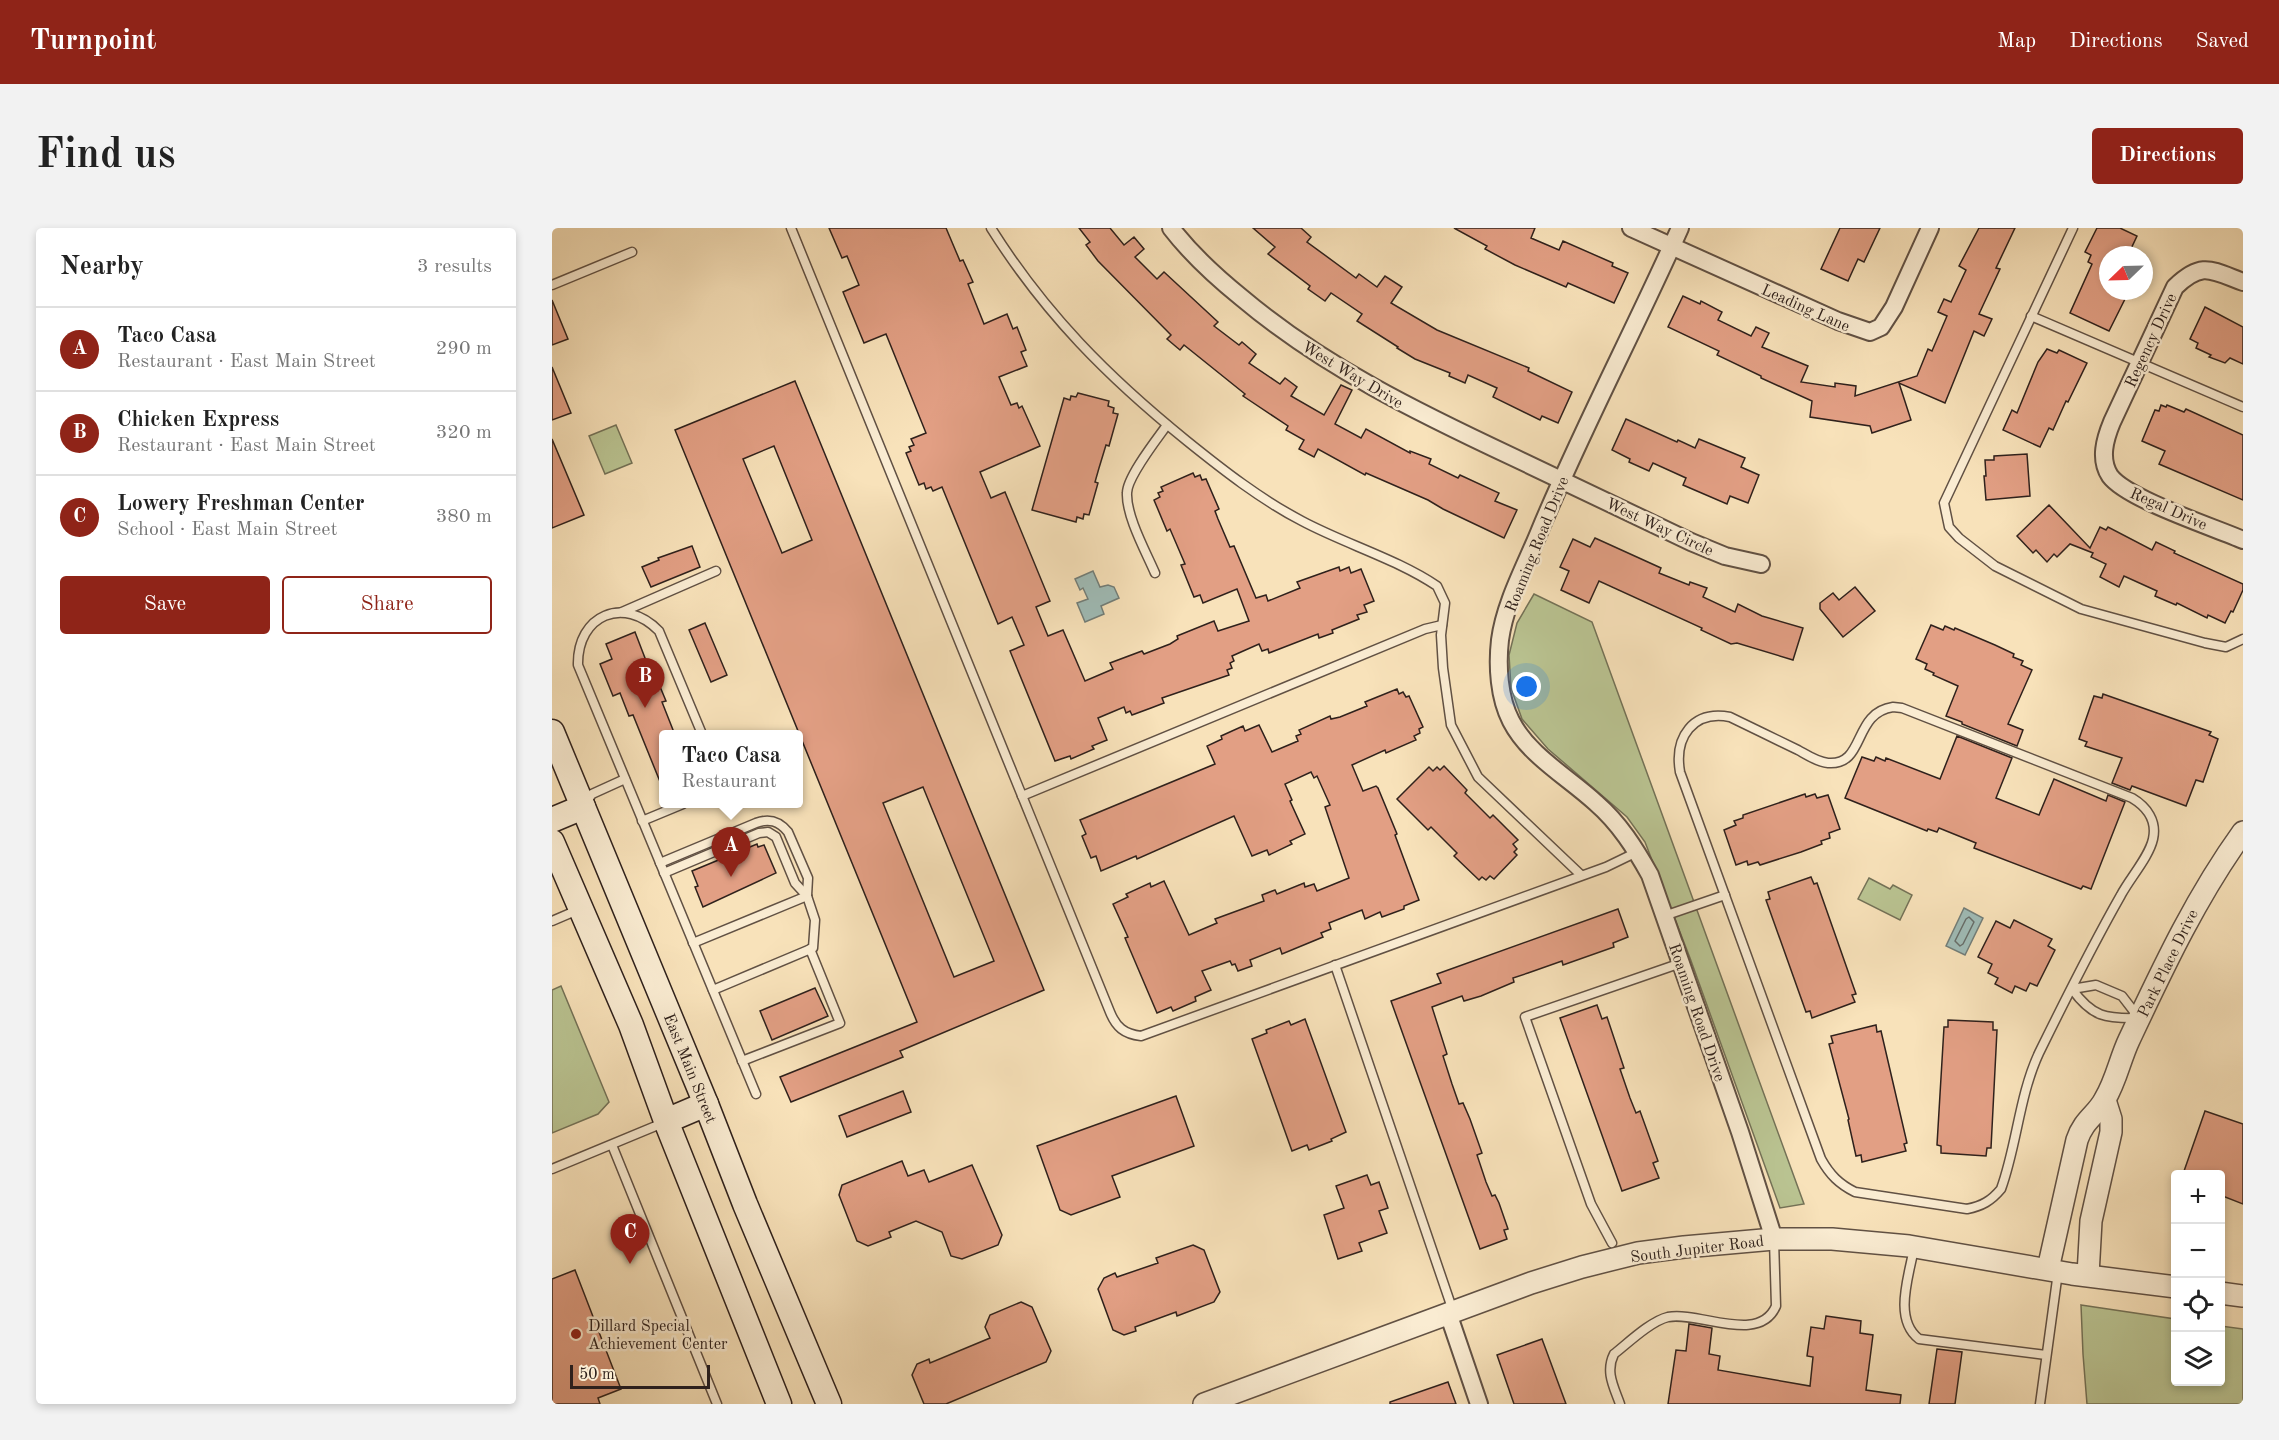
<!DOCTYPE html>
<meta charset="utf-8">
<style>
:root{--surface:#fff;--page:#f2f2f2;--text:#222;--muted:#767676;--line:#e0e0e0;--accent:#8f2418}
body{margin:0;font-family:"Old Standard TT",serif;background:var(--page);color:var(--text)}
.controls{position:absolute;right:18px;bottom:18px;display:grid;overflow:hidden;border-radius:6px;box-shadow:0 3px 9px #0003}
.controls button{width:54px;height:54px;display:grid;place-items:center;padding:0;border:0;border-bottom:2px solid var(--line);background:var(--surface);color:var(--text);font:30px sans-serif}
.compass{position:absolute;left:1547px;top:18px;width:54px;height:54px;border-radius:50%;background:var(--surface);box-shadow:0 3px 9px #0003;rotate:247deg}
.scale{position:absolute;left:18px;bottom:15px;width:140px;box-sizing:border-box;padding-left:6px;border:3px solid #2f211c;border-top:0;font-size:16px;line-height:21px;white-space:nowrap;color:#2f211c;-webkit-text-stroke:4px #faecd2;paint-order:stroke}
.you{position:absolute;left:975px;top:459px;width:21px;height:21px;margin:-15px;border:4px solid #fff;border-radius:50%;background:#1a73e8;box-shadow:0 0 0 9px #1a73e833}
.badge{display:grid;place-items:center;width:39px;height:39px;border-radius:50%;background:var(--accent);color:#fff;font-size:20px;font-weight:700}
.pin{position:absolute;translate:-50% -50px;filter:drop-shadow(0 2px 3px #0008)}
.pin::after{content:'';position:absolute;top:32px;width:21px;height:18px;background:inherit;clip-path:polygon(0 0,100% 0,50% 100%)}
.popup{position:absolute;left:107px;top:502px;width:144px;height:78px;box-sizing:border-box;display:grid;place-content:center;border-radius:6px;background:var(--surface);filter:drop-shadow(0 2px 4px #0005);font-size:20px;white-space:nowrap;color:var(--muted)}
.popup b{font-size:22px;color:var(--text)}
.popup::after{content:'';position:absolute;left:50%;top:100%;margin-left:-12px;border:12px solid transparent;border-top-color:var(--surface)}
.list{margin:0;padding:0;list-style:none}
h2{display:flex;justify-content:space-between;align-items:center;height:78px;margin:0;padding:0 24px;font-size:26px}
h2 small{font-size:20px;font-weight:400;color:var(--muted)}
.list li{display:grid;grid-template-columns:39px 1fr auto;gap:18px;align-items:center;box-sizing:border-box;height:84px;padding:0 24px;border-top:2px solid var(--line)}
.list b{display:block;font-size:22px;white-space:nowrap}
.list p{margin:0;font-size:20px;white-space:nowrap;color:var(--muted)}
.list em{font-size:20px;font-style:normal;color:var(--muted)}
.actions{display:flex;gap:12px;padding:18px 24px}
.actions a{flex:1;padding:14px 0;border:2px solid var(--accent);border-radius:6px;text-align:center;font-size:21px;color:var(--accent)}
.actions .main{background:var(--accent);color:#fff}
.icon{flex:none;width:33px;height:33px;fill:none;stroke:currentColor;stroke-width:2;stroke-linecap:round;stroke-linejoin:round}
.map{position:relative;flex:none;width:1691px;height:1176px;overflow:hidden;border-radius:6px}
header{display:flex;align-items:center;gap:36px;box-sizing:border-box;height:84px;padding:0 30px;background:var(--accent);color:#fff}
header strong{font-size:28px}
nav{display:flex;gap:33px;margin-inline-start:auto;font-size:21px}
.intro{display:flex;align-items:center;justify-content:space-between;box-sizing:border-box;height:144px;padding:0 36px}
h1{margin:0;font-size:42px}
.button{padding:15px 27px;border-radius:6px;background:var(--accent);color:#fff;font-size:21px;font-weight:700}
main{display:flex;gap:36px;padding:0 36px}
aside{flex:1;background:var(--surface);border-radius:6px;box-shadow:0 3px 9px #0003}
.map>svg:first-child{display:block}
.green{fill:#bac492;stroke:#747257;stroke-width:1.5}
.water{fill:#9fbcb7;stroke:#727e79;stroke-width:1.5}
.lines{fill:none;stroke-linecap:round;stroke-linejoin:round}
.shore{stroke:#676e6a;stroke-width:1.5}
.building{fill:#e29f84;stroke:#2f211c;stroke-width:1.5;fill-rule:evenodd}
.service-casing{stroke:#615144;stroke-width:11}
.minor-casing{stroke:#615144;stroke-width:20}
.tertiary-casing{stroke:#615144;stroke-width:24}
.secondary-casing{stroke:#2f211c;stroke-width:27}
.service{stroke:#faecd2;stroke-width:8}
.minor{stroke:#faecd2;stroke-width:16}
.tertiary{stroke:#faecd2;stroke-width:21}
.secondary{stroke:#faecd2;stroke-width:24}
.poi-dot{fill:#8f2418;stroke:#faecd2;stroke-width:2}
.labels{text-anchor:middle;stroke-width:5;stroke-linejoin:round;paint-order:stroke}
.street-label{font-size:16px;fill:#2f211c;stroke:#faecd2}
.poi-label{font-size:16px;fill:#2f211c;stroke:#faecd2;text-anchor:start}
</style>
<header>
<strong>Turnpoint</strong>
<nav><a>Map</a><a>Directions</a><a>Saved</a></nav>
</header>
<div class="intro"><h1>Find us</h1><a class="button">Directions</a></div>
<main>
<aside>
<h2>Nearby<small>3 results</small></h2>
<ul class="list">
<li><span class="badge">A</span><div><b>Taco Casa</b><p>Restaurant · East Main Street</p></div><em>290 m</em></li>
<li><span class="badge">B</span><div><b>Chicken Express</b><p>Restaurant · East Main Street</p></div><em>320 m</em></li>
<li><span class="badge">C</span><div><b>Lowery Freshman Center</b><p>School · East Main Street</p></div><em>380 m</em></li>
</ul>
<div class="actions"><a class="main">Save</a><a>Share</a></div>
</aside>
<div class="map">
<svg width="1691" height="1176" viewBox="0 0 1691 1176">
<rect width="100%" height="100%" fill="#f8e2ba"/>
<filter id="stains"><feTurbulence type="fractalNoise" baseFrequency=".00333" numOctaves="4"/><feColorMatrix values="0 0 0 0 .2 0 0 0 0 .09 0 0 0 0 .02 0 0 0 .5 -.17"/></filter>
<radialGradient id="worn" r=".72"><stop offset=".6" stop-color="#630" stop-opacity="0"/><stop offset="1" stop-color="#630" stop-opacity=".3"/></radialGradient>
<g class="green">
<polygon points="64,197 80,235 53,246 37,208"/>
<polygon points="982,366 1040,394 1252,976 1228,980 1138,730 1093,614 1075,589 996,521 970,491 959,460 957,427 965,395"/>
<polygon points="1317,650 1338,661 1341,657 1360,667 1348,692 1306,671"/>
<polygon points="9,758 57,874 46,886 0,905 0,762"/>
<polygon points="1529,1077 1623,1091 1624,1154 1668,1154 1669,1098 1691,1101 1691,1176 1535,1176 1531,1126"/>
</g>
<g class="water">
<polygon points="541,343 548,359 556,357 562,359 567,370 549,378 552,386 533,394 525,375 536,371 531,360 528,362 523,351"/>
<polygon points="1412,680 1431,690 1413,727 1394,718"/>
</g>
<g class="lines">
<polygon class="shore" points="1417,689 1422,694 1411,716 1408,718 1403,713 1414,691"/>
</g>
<g class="building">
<polygon points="277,0 394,0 408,33 411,32 421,54 416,56 432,96 455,86 461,101 465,99 474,122 469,124 475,138 447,149 459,177 465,175 467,180 470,178 488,218 428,244 439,270 453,264 498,373 484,379 496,408 511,402 533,453 561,441 558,435 590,423 592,426 618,416 626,411 625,408 662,393 666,403 697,393 685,361 651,375 648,367 642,369 629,337 633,336 618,301 615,303 602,272 608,269 606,265 611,263 609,259 641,245 643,249 648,247 650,252 654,251 667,281 663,283 666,291 678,319 682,318 704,370 714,367 716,373 748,360 745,354 787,339 788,343 797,339 799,345 809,341 822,373 812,377 815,384 805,387 807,391 780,402 781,405 767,410 766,406 717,425 716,421 710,423 707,416 680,428 682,433 678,435 680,440 675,442 677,447 610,470 612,475 599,480 580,487 578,483 574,485 572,479 546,490 555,512 540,518 542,521 519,531 518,528 503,533 458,423 472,417 460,389 446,396 390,259 381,263 379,259 374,261 372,255 367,257 354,225 359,223 357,219 362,217 359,211 374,205 334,106 312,115 291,64 307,57 295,28 290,30"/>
<polygon points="527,0 558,0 572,17 582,9 592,21 583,29 605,51 612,44 666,94 662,98 687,117 690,114 704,126 697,135 728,156 733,150 745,159 739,168 772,187 789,157 800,162 783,196 809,210 814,201 858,225 858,223 879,231 877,236 906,250 908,247 947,265 943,273 965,282 952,310 891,281 876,272 814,245 813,247 766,221 762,229 747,221 752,212 734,202 736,198 691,168 693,166 632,117 628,122 615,111 619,107 546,33 534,17 538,14"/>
<polygon points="701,0 749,0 759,9 755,14 804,50 807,46 825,59 833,48 850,59 839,75 885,102 977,140 976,143 1020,164 1006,195 990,188 988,192 941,169 945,160 916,147 913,155 897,148 898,145 863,131 845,120 846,119 805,93 810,86 779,65 773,73 756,61 758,58 716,26 723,19"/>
<polygon points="902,0 983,0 979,10 1007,22 1011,13 1061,35 1060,38 1076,45 1062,75 1016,55 1014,59 963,37 933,21 935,18"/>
<polygon points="1288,0 1328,0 1312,34 1306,31 1296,53 1269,41"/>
<polygon points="1427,0 1463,0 1444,40 1448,41 1427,86 1440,91 1432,108 1422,103 1393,175 1347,155 1359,192 1320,205 1318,198 1258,189 1260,173 1209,150 1209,148 1165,127 1167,123 1116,99 1131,68 1148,76 1149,73 1170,84 1166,92 1199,108 1204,99 1217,105 1210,119 1256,138 1249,154 1283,159 1283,155 1304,158 1303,168 1365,148 1376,121 1380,123 1395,88 1386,84 1392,71 1399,74 1414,42 1407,38"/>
<polygon points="1545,0 1568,0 1585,8 1576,27 1556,27 1556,63 1577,63 1557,103 1518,85 1540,36 1536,34 1539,27 1533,24"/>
<polygon points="0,72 16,111 0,117"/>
<polygon points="1653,79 1691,99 1691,136 1678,130 1673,135 1657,129 1659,127 1644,120 1646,115 1638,111"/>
<polygon points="1495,121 1505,125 1507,122 1535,135 1516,174 1514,173 1501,202 1497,200 1488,219 1451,202 1460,182 1465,185 1486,134"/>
<polygon points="0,139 19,185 0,192"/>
<path d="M243,153l249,609 -144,61 3,6 -112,45 -11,-25 137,-55 -242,-592zM222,218l38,94 -30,13 -39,-94zM371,559l71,174 -40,16 -71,-174z"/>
<polygon points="526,165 557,173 556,178 562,180 561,185 566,186 557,218 554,217 547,240 543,254 546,255 537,287 532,286 531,291 525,289 524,294 480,282 512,170 518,172 519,168 524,169"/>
<polygon points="1609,177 1614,179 1615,177 1632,184 1634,181 1691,207 1691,272 1607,236 1613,223 1590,213 1603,182 1607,183"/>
<polygon points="1074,191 1125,214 1126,212 1143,220 1147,211 1193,230 1189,239 1207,247 1196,275 1178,268 1175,276 1131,257 1134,250 1101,235 1097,243 1077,234 1078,231 1060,222"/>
<polygon points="0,211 32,287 0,300"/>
<polygon points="1475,226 1478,268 1434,272 1432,248 1434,248 1433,232 1442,232 1442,228"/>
<polygon points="1497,277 1538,320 1548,299 1554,302 1556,299 1600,322 1604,314 1623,323 1622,325 1691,356 1691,362 1681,384 1679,383 1673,395 1656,387 1655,390 1625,375 1624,377 1603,368 1605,363 1572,348 1567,359 1548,349 1554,336 1539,329 1541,325 1518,316 1505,329 1502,326 1495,334 1484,322 1481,325 1465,308"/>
<polygon points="1043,310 1109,340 1107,345 1137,357 1138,354 1155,360 1151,369 1183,384 1186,376 1210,388 1251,400 1241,432 1185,415 1179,416 1149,402 1150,400 1047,353 1037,375 1009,362 1017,343 1008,339 1021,311 1038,319"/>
<polygon points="140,318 148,339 99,359 90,339 107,332 106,330"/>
<polygon points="1303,359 1323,383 1291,409 1268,381 1268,375 1281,365 1287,372"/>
<polygon points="153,395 175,447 159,454 137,402"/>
<polygon points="1379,397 1391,402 1393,398 1402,402 1403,400 1443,417 1462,426 1461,429 1471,433 1469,437 1480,442 1456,496 1471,502 1465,518 1410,496 1410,494 1394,488 1406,458 1381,447 1382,445 1373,441 1375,436 1364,431"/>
<polygon points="83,404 98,443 101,442 114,473 110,474 123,507 111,507 111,561 81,487 77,488 68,465 61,468 48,436 60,431 54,416"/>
<polygon points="845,461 847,466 851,464 854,469 857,468 871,499 867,501 868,505 862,508 864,512 834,525 833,522 800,537 811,563 824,558 826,560 845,606 843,607 867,672 852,678 852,681 830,689 828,684 813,691 810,682 777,695 779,701 769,705 771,709 730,726 728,720 698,732 700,738 686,743 683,736 680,737 678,733 650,743 659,762 643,769 644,773 621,783 619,779 605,785 573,710 576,709 561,676 576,669 574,666 598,655 599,659 612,653 637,707 665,695 663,691 712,673 710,667 723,662 725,666 752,655 753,659 762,656 765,663 797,650 773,579 778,577 765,548 762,550 759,544 733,556 740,572 738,573 753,606 738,613 740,616 717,627 715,622 700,628 682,588 585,631 584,628 549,643 544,628 539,630 530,608 534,606 528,592 663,536 655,518 670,511 669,508 691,498 693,503 707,497 720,524 746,513 744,508 749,506 747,502 778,488 779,491 788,489 815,478 813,474"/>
<polygon points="1551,466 1659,504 1657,507 1666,511 1651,554 1644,552 1634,578 1580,558 1578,562 1560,555 1570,530 1533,518 1535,514 1527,511 1542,468 1550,470"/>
<polygon points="1405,508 1460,530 1444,570 1487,587 1502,551 1554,573 1556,567 1573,574 1539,661 1531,658 1529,661 1422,620 1424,615 1387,600 1385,604 1376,601 1375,603 1293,570 1310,529 1322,533 1324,529 1333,533 1334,530 1388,551"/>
<polygon points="892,538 915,562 913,565 938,590 941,587 966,612 961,616 965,621 962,624 965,627 942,651 938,648 934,652 930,649 927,652 902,628 905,625 879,599 876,602 845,571 877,539 881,543 885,539 888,542"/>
<polygon points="1253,566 1254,569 1263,566 1265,570 1276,567 1288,601 1277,605 1278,610 1269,613 1270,616 1249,624 1208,637 1206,634 1196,637 1195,633 1184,637 1172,602 1184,597 1182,593 1191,590 1191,587"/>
<polygon points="205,616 206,619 212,617 224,645 151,679 143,659 146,658 140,643"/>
<polygon points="1259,649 1262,656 1265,655 1304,766 1300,767 1303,774 1260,790 1258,783 1254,784 1214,672 1218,671 1216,664"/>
<polygon points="1066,681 1076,709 1061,715 1062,719 1011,737 1010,733 976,745 961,750 962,754 929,768 912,773 910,768 880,779 895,826 891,828 900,856 907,876 911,875 918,891 930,925 925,927 934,954 940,968 943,967 947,975 956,1001 952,1002 955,1011 928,1021 839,773 889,755 885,746"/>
<polygon points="1462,692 1500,711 1496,718 1503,722 1485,758 1478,755 1474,763 1463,758 1460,765 1443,756 1446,750 1436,745 1440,736 1426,729 1444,693 1458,700"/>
<polygon points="263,760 276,788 220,812 208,783"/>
<polygon points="1045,777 1050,791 1055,789 1072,840 1068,841 1078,870 1084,885 1088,883 1106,933 1101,935 1107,950 1070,963 1008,790"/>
<polygon points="753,791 794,904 779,911 780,913 757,922 755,917 740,923 700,811 715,805 714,802 737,793 739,797"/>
<polygon points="1396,792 1441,794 1441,802 1445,802 1439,920 1435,920 1434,928 1389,925 1389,918 1385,917 1392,799 1396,799"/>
<polygon points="1324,797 1325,804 1329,803 1355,915 1352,916 1354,923 1310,934 1309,927 1304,928 1296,892 1297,891 1277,816 1281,815 1279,808"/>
<polygon points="351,863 359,884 295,909 287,888"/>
<polygon points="624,868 642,918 560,948 568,969 519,987 508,982 485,918"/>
<polygon points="1653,883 1691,896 1691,976 1668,967 1668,946 1631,946"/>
<polygon points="350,933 356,948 372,942 377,954 420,937 450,1007 446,1017 410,1031 399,1028 390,1004 364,993 337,1004 339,1009 316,1018 305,1013 287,967 290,957"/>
<polygon points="815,947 819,957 827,954 836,980 827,983 835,1005 807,1015 810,1023 786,1031 772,987 792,980 784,958"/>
<polygon points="641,1017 652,1022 668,1064 662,1074 625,1088 624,1084 583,1099 584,1103 572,1107 561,1102 546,1061 552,1050 563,1045 565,1049 606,1035 604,1030"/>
<polygon points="23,1042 69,1161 46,1170 48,1176 0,1176 0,1051"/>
<polygon points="469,1074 480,1079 499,1123 494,1134 394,1176 372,1176 360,1147 365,1136 377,1131 378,1135 438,1110 433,1099 438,1087"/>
<polygon points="1274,1088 1309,1093 1308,1105 1321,1107 1314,1162 1349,1167 1348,1176 1116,1176 1124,1122 1134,1123 1137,1096 1160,1100 1157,1126 1168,1128 1166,1142 1258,1158 1261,1129 1255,1128 1259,1099 1272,1101"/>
<polygon points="990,1111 1014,1176 962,1176 945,1127"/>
<polygon points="1385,1121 1410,1124 1403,1176 1377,1176"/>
<polygon points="896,1154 904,1176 838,1176 838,1174"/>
</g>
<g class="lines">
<g class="service-casing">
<g id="service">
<path d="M239,0l319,784c6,15 14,22 31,24l465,-169 31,-15"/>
<path d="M439,0c54,86 117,149 196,213 36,29 73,58 115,80 43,23 95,38 135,65l8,17 -4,32 2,33 8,57 27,52 103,98"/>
<polyline points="1521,0 1392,275 1397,299 1407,310 1443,338 1529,381 1653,415 1674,419 1691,411"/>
<polyline points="0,57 80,24"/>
<polyline points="1479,88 1691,179"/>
<path d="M603,345c-9,-21 -29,-57 -28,-80 0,-16 30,-54 40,-68"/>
<polyline points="70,384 164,343"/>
<path d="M1341,479l9,1 230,90c15,9 25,23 21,41 -4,18 -23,39 -32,56 -29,51 -56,105 -82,158 -20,43 -22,92 -38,136 -10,12 -19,17 -34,20l-112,-17c-16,-8 -25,-17 -34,-33l-141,-387c-6,-35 13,-62 50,-55 23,11 45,22 68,33 9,5 19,12 30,13 38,3 24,-50 65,-56z"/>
<path d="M150,506l-43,-103c-35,-36 -82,-16 -81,34l178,429"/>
<polyline points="470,568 873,401 890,397"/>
<polyline points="33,576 40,566 73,551"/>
<polyline points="90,593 131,576"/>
<path d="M108,635l96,-40c13,-5 23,-2 32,9l20,46 -1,18"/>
<polyline points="112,645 207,605 216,604 224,609 243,655 255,668 263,692 261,720 161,762"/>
<polyline points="1112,688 1173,667"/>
<polyline points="0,693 28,681"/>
<polyline points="141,715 255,668"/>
<polyline points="783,737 901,1083"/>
<path d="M1544,757l26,11 17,22c-33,1 -47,-1 -67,-29z"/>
<polyline points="190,833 288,795 258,721"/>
<polyline points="60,917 165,1176"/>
<polyline points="0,941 111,895"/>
<polyline points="1060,1015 1039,976 973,789 1129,735"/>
<path d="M1362,1020c-5,28 -21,71 5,91l127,16"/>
<path d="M1068,1176c-6,-17 -15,-32 -6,-50 14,-11 37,-33 54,-37 32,-6 91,28 108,-11l-2,-66"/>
<polyline points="1488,1176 1506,1044"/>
</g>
</g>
<g class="minor-casing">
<g id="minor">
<path d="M619,0c20,26 45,49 71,70 82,69 177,115 273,160 59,28 118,56 176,84l34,14 36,8"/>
<polyline points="1079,0 1286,93 1318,104 1329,99 1342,79 1378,0"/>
<path d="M1128,0c-45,101 -97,199 -140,302 -14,35 -35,72 -40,110 -3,26 -1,58 11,81 18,35 57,56 85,82 23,20 39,45 54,72l90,257 34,107"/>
<path d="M1691,54c-32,-12 -41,-21 -68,5l-63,135c-7,17 -13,37 -2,54 17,23 103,51 133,64"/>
<polyline points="896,1085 927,1176"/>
</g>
</g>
<g class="tertiary-casing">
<g id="tertiary">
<path d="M1496,1041l29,-129c7,-21 20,-25 28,-41 11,-18 15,-40 24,-59 34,-72 67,-143 114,-208"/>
<polyline points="1536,1047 1539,993 1559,904 1559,891 1553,872"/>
<polyline points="1668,1065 1691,1068"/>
<polyline points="652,1176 979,1055 1030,1039 1086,1025 1132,1019 1222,1011 1280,1011 1357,1018 1520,1046 1624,1059"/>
</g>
</g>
<g class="secondary-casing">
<g id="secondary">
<polyline points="0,504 154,876 193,976 277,1176"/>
<polyline points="0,592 31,579"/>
<polyline points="0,614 79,797 114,893 227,1176"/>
<polyline points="114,893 154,876"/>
</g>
</g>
<use href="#service" class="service"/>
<use href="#minor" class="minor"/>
<use href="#tertiary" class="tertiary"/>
<use href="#secondary" class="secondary"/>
</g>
<circle class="poi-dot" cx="24" cy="1106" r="6"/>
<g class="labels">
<g class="street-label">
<text transform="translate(1254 79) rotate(24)" y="6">Leading Lane</text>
<text transform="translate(1598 112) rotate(-65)" y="6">Regency Drive</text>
<text transform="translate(801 146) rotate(31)" y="6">West Way Drive</text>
<text transform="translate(1617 280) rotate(24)" y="6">Regal Drive</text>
<text transform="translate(1108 298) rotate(25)" y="6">West Way Circle</text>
<text transform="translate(984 316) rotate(-68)" y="6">Roaming Road Drive</text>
<text transform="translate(1615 735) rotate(-64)" y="6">Park Place Drive</text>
<text transform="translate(1146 784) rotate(71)" y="6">Roaming Road Drive</text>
<text transform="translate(139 840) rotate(68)" y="6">East Main Street</text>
<text transform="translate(1145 1020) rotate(-7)" y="6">South Jupiter Road</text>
</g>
<g class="poi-label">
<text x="36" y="1103">Dillard Special<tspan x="36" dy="18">Achievement Center</tspan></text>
</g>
</g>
<rect width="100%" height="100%" filter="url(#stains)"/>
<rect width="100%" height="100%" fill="url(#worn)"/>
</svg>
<div class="controls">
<button>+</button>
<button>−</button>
<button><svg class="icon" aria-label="locate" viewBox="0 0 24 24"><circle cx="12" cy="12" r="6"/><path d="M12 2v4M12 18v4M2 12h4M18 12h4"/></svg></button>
<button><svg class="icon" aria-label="layers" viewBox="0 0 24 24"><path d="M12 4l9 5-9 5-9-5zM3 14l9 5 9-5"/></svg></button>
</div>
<svg class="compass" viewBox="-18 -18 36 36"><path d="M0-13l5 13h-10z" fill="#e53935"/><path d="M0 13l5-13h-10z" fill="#767676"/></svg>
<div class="scale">50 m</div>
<div class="you"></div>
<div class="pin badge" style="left:179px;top:649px">A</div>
<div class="popup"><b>Taco Casa</b>Restaurant</div>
<div class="pin badge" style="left:93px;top:480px">B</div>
<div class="pin badge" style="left:78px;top:1036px">C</div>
</div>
</main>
